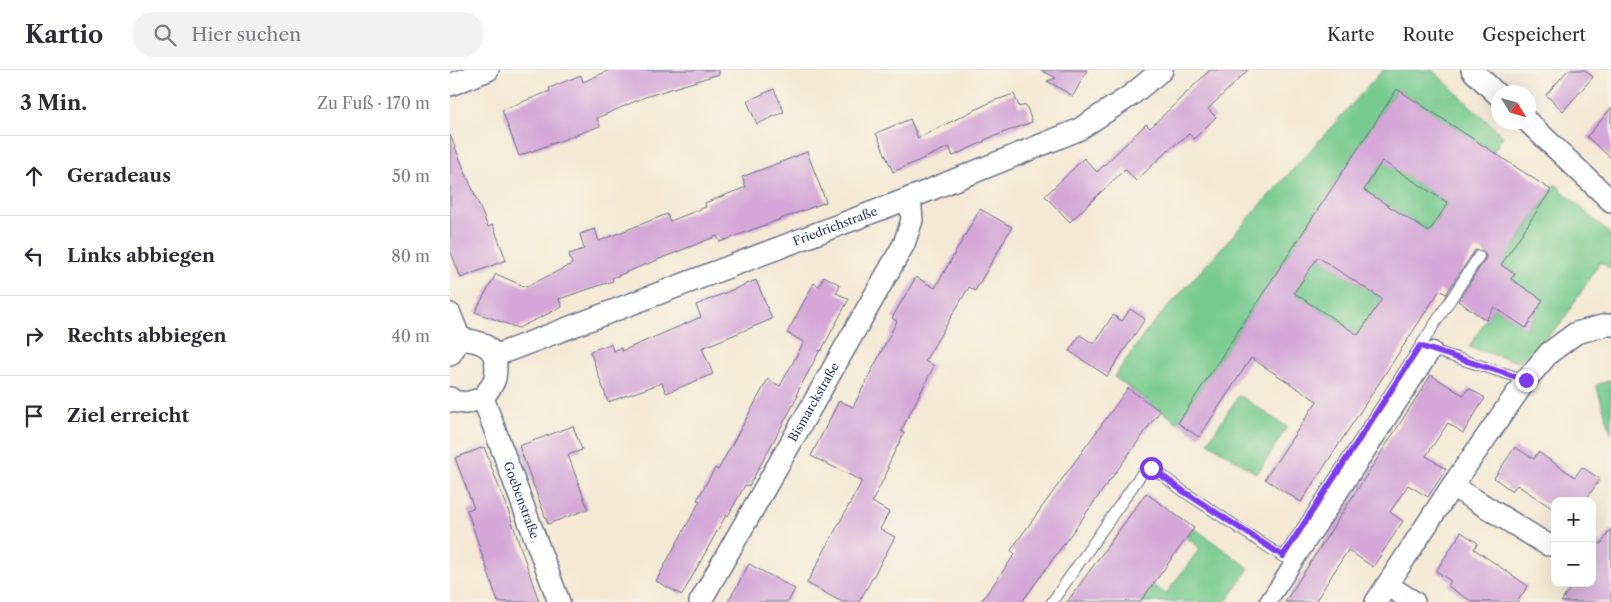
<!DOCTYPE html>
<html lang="de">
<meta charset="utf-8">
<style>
:root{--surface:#fff;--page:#f2f2f3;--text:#2b2b33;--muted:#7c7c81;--line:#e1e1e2}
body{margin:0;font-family:"Libre Caslon Text",serif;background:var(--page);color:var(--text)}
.controls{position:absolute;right:15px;bottom:15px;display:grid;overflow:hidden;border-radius:10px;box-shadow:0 5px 20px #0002}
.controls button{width:45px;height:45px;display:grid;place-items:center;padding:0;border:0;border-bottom:1px solid var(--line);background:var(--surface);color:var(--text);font:25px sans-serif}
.compass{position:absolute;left:1041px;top:15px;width:45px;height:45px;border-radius:50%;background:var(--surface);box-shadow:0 5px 20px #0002;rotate:127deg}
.stop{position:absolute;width:15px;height:15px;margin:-11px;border:4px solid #7c3aed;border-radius:50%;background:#fff}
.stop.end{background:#7c3aed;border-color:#fff;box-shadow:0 1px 5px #0008}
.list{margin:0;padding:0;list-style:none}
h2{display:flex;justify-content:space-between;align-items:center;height:65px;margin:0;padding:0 20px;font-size:21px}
h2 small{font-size:16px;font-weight:400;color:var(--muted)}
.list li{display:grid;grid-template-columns:32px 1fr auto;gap:15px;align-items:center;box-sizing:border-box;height:80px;padding:0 20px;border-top:1px solid var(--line)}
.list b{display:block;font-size:19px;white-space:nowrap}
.list em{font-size:16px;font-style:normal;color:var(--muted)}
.icon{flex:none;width:28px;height:28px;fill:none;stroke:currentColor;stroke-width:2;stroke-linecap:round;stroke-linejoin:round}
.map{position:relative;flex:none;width:1161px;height:532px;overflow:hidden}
header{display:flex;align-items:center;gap:30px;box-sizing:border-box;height:70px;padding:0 25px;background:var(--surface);border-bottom:1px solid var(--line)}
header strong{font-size:24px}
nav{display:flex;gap:28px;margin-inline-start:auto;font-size:18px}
.search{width:350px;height:45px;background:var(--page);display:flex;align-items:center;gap:12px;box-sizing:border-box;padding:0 18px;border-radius:20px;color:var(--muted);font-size:19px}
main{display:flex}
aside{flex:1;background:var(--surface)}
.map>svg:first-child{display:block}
.green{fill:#78cb8e;stroke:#4a7d76}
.building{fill:#d4a7d8;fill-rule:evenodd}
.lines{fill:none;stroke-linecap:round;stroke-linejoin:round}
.service-casing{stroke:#677088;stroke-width:12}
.pedestrian-casing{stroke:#677088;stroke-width:19}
.minor-casing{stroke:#677088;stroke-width:24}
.service{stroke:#fff;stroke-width:10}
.pedestrian{stroke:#fff;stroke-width:16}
.minor{stroke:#fff;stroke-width:21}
.route{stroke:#7c3aed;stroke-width:6}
.labels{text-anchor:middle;stroke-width:4;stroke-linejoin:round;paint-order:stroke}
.street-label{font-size:12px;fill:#1b2f5e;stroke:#f7f3e8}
</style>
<header>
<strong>Kartio</strong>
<div class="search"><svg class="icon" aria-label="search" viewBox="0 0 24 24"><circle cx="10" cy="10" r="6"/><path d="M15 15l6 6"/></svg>Hier suchen</div>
<nav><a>Karte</a><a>Route</a><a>Gespeichert</a></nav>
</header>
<main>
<aside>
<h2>3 Min.<small>Zu Fuß · 170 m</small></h2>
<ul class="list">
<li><svg class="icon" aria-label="ahead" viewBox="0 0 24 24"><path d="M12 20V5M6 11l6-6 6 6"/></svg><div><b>Geradeaus</b></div><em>50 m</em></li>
<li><svg class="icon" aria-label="left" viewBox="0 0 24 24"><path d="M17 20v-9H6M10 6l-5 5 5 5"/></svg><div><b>Links abbiegen</b></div><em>80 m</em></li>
<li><svg class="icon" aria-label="right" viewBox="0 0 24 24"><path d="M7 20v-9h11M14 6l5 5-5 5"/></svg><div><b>Rechts abbiegen</b></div><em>40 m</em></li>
<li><svg class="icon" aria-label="arrive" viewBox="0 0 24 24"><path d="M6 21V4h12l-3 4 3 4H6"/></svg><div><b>Ziel erreicht</b></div></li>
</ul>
</aside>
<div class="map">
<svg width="1161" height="532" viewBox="0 0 1161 532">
<rect width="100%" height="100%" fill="#f7f3e8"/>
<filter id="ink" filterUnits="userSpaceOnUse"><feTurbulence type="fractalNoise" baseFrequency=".02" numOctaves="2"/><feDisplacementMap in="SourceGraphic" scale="10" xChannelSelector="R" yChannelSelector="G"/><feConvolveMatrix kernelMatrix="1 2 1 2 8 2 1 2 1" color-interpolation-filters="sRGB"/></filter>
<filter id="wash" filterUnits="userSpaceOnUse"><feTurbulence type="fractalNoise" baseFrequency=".0096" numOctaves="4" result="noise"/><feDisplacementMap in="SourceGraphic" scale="20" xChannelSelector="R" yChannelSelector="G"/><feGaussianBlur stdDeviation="1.12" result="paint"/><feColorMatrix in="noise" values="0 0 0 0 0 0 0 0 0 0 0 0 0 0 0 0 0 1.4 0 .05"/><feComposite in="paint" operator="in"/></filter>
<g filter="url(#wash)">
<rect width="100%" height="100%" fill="#f5e9d5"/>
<g class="green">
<polygon points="933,0 982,0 1053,66 1043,82 947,19 728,353 664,307 698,259"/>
<polygon points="933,91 998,133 979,162 914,120"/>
<polygon points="1105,114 1161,165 1161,199 1150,192 1110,255 1068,292 1019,277 1044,237 1076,258 1093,231 1061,209 1065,204 1044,191 1065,175"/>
<polygon points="868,187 932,229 908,265 844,223"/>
<polygon points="1161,310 1161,363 1146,315"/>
<polygon points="789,325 837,357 807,404 758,372"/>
<polygon points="744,458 799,498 776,532 690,532 703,515 716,524 750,478 737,468"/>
</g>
<g id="blocks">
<g class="building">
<polygon points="160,0 269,0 269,4 195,27 147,48 150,56 69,86 52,40 100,21 99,18 131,5 133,12"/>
<polygon points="591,0 637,0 623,26 597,11 606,8"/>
<polygon points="760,0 798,0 758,39 766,47 744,69 739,64 718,80 686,111 675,99 620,152 595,126 634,88 647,102 696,54 700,58"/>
<polygon points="1118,0 1135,0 1143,7 1113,41 1096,25"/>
<polygon points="324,19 334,42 307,54 297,31"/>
<path d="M947,19l154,101 -50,75 14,9 -4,5 32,21 -17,28 -32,-21 -8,13 -28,-19 27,-42 1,-3 -3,-5 -8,-1 -29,44 -6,-4 -139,212 -36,-23 52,-78 -66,-43 -52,79 -21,-14zM932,91l66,42 -19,29 -65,-42zM868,187l64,42 -24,36 -64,-42z"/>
<polygon points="564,24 569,37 576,35 582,52 534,70 535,71 503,86 499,77 443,102 426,63 460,49 468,68 543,31"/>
<polygon points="1161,38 1161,88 1137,67"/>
<polygon points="0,65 38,157 43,155 56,190 11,208 0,180"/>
<polygon points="357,82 376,132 270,172 267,166 162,208 163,211 109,229 112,237 68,258 25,242 46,204 76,217 122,194 119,184 134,179 130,164 145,159 149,171 217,144 220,151 256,137 255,133 296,117 292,107"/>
<polygon points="530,139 562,157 525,221 519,217 475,291 484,296 451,361 454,363 437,397 439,398 422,432 439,442 430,459 445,467 409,532 392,532 357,513 412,411 361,386 389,331 403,337 447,251 442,248 466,207 485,218"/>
<polygon points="374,206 390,215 386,223 399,229 371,281 370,280 346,325 348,326 299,416 295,415 278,446 276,445 232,525 206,511 250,431 247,430 265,398 268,400 318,309 330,316 354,272 337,263 364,213 369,216"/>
<polygon points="306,210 322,249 252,278 263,304 216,323 212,313 158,332 140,281 161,274 163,281 171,278 172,281 251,247 246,235"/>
<polygon points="680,239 695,249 657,306 619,281 630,265 644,274 663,245 672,251"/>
<polygon points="981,305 1013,325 1019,318 1035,328 1013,363 998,353 976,386 996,399 978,427 958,415 940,442 953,451 923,497 898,480 865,532 835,532"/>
<polygon points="678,318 710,341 572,532 531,532 565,484 561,480"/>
<polygon points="123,356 132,380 118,385 138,439 98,454 69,376"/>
<polygon points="34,377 53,428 54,428 89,532 48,532 17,440 24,438 5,388"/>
<polygon points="1065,377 1084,389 1088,382 1125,407 1132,397 1150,409 1135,431 1105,431 1103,439 1067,415 1062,421 1044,408"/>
<polygon points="696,423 744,458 690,532 617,532"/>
<polygon points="1161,459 1161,532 1111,532 1123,513 1142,513 1142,468 1151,474"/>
<polygon points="1011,462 1028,473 1024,479 1078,516 1067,532 1022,532 998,516 1001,511 986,501"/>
<polygon points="299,494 345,519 338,532 278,532"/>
</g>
</g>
</g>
<g filter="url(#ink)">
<use href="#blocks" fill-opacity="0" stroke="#677088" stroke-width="1"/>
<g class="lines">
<g class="service-casing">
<g id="service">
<polyline points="979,279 1076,310"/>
<polyline points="602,532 695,399 701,397 733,421 833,487 1029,186"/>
</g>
</g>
<g class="pedestrian-casing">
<polyline id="pedestrian" points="818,532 983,280"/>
</g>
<g class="minor-casing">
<g id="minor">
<polyline points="1022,0 1048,25"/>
<polyline points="0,15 38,0"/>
<polyline points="1078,52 1161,131"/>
<polyline points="0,244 10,269"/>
<path d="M0,285l10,-16c25,2 40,10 35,39 -1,7 -9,14 -12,20l-17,5 -15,-2 -1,-3"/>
<path id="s1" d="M44,286l416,-158 168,-68 52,-34 32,-26"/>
<path id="s2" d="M33,328l76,204"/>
<polyline points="1002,416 1098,475"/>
<polyline points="937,515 964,532"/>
<path id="s3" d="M250,532l204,-358 8,-24 -2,-22"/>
<polyline points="926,532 1002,416 1076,310 1099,283 1126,263 1156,255 1161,255"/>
</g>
</g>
<use href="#service" class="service"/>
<use href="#pedestrian" class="pedestrian"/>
<use href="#minor" class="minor"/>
</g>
</g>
<g class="lines" filter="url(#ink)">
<polyline class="route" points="701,398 733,421 833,486 970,276 1076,310"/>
</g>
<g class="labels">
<g class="street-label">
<text dy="4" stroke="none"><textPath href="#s1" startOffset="365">Friedrichstraße</textPath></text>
<text dy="4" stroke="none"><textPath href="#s3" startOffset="230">Bismarckstraße</textPath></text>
<text dy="4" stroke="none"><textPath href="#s2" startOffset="109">Goebenstraße</textPath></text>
</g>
</g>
</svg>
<div class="controls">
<button>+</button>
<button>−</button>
</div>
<svg class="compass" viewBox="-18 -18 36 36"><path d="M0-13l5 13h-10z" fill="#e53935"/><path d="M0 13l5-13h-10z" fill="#7c7c81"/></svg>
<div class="stop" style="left:701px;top:398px"></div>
<div class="stop end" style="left:1076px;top:310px"></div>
</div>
</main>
